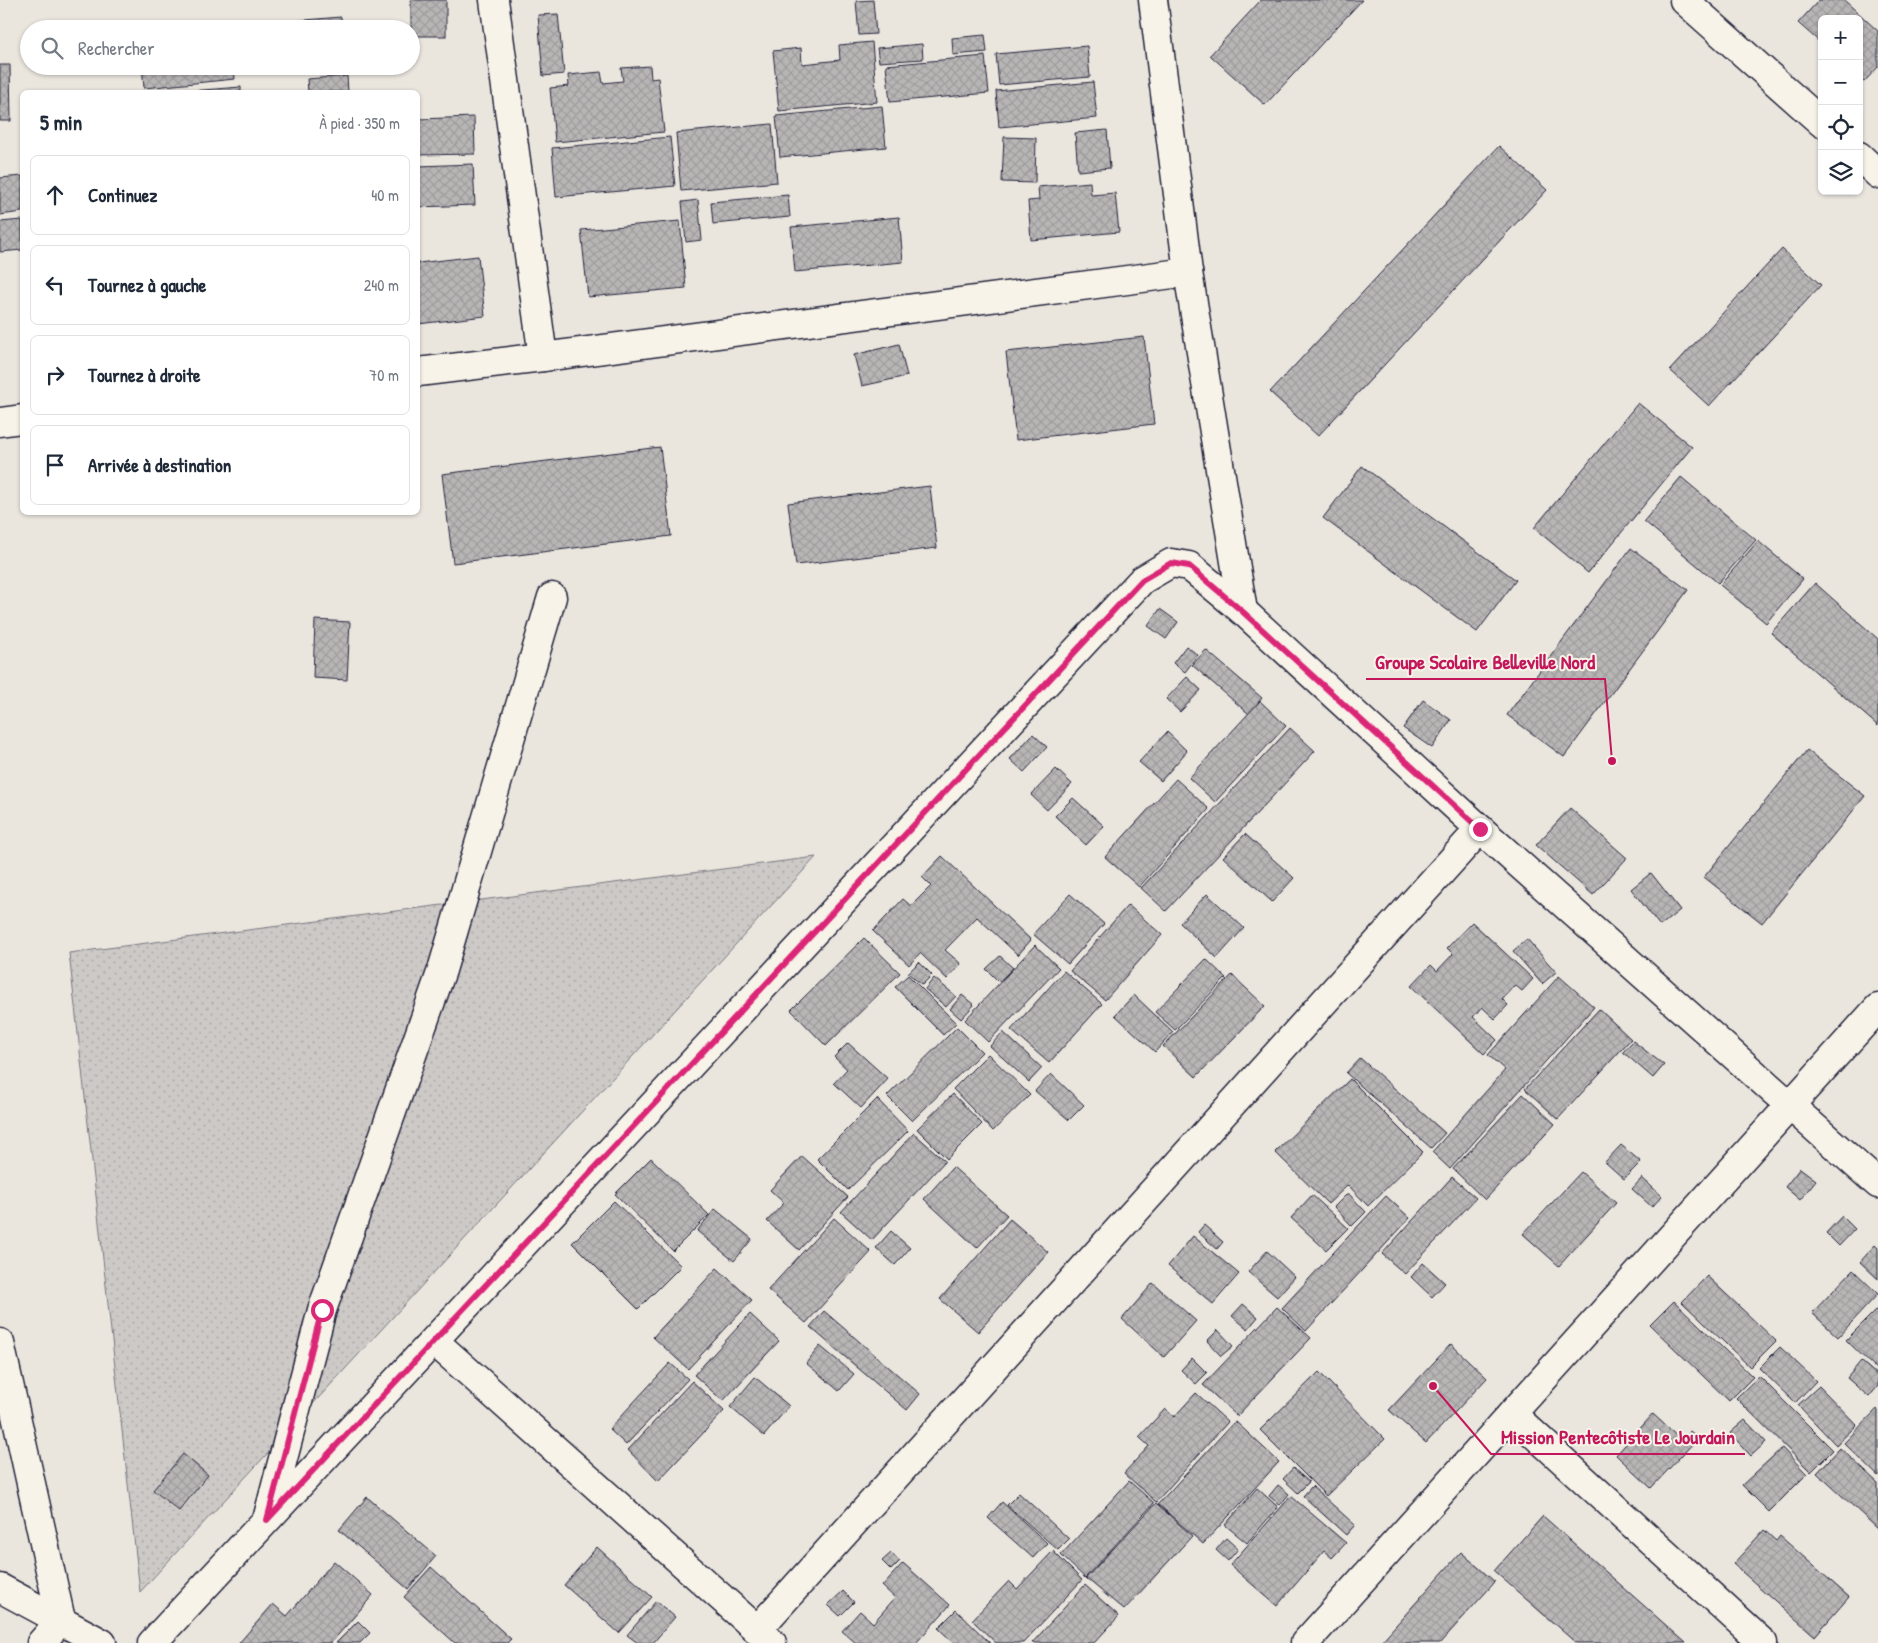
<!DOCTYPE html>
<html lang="fr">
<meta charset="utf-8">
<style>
:root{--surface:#fff;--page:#f2f2f3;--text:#1f2937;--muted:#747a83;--line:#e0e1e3}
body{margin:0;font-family:"Patrick Hand",sans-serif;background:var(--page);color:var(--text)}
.controls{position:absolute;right:15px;top:15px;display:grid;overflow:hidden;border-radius:8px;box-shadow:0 1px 4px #0004}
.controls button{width:45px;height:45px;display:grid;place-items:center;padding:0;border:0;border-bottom:1px solid var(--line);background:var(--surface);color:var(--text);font:25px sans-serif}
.stop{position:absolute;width:15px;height:15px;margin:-11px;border:4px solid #db2777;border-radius:50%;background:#fff}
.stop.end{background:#db2777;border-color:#fff;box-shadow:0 1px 5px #0008}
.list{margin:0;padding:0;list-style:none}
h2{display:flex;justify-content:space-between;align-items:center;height:65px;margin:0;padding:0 20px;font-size:21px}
h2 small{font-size:16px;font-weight:400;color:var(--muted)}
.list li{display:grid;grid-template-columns:32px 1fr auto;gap:15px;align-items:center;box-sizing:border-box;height:80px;margin:0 10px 10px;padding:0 10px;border:1px solid var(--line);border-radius:8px}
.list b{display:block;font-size:19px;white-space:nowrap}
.list em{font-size:16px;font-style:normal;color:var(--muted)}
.icon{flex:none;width:28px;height:28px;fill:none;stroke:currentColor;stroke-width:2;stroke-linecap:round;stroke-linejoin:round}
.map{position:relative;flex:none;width:1878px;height:1643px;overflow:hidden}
.search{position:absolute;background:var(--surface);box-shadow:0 1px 4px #0004;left:20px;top:20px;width:400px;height:55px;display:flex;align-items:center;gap:12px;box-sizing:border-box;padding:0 18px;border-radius:28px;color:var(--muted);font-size:19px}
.panel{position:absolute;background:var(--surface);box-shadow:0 1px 4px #0004;left:20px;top:90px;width:400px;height:425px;border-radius:8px}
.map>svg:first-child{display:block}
.grass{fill:url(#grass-dots);stroke:#787680}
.building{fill:url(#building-cross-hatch);stroke:#22223b}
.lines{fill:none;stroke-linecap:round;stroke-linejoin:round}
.minor-casing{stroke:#22223b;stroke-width:31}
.minor{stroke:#f7f3e8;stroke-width:28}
.route{stroke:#db2777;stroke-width:6}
.leader{fill:none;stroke:#c2185b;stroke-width:2}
.callout-dot{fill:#c2185b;stroke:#f7f3e8;stroke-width:2}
.callout-label{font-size:20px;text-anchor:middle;font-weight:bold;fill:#c2185b;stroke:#f7f3e8;stroke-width:4;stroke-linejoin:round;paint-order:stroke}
</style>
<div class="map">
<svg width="1878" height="1643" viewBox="0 0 1878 1643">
<defs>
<pattern id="grass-dots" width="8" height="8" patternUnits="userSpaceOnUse" patternTransform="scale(1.25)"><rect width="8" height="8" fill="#cdc9c6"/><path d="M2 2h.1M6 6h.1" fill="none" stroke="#b0acab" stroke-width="1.8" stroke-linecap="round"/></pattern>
<pattern id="building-cross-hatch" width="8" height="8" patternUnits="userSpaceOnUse" patternTransform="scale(1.25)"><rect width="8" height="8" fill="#b8b6b5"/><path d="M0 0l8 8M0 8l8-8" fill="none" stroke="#9e9c9d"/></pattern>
</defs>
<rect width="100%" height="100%" fill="#eae6de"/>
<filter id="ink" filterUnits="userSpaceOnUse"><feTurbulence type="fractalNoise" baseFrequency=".02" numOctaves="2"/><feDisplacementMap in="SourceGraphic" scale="10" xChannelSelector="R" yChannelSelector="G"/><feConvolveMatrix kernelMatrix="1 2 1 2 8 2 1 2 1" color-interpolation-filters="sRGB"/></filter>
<g filter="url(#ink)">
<polygon class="grass" points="816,857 140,1592 69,953"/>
<g class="building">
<rect x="411" y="0" width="35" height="36"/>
<polygon points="873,0 876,34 859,35 856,1"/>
<polygon points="1261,0 1362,0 1265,105 1210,55"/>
<polygon points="1819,0 1844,0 1878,31 1878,67 1864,82 1859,78 1859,19 1822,19 1822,44 1798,23"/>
<polygon points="558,14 564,74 543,76 538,15"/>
<polygon points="341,17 342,29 235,29 235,26"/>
<polygon points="985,35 987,52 953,55 952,38"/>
<polygon points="872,42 877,102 779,111 773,51 801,48 802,64 840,60 839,45"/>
<polygon points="922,44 923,59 879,62 877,48"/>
<polygon points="1087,46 1090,77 999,85 996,54"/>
<polygon points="985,56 989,93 890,102 886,65"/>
<polygon points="0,65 10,65 11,121 0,121"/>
<polygon points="142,66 234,66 235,79 144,88"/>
<polygon points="239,66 306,66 239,72"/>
<polygon points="650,66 651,79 658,78 664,132 555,142 550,88 569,86 568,75 601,72 603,83 623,81 621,68"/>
<polygon points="347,76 348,92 308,92 307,79"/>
<polygon points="1093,82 1097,118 999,127 996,91"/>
<polygon points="241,87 241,92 177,92"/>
<polygon points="882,106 886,147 780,157 776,116"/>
<polygon points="474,117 475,154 418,155 418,119"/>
<polygon points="772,124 777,182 681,191 676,133"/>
<polygon points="1107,130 1110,168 1078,171 1075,133"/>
<polygon points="670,137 675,186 556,197 552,148"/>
<polygon points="1004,137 1036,138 1035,183 1002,182"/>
<polygon points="1499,146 1547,190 1318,436 1270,392"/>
<polygon points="473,164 475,205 418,207 418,166"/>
<polygon points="22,176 22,212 0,215 0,178"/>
<polygon points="1090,182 1091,195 1115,193 1119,232 1031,240 1028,201 1039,200 1038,187"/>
<polygon points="788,195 790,217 713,224 711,202"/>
<polygon points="698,200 702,240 686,242 682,202"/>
<polygon points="899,217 903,262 795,272 791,227"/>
<polygon points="22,220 22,250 0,252 0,222"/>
<polygon points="680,221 686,288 588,297 581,230"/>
<polygon points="1782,249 1821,285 1709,406 1670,370"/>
<polygon points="478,256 485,316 418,324 418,263"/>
<polygon points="1144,337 1154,424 1016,440 1006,352"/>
<polygon points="899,344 907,376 862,386 854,355"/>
<polygon points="1638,403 1692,447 1588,573 1534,528"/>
<polygon points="660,447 671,536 453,563 442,474"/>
<polygon points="1362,466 1516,580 1477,632 1323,518"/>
<polygon points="1681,477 1756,540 1718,583 1644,521"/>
<polygon points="930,486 937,548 796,565 788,503"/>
<polygon points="1758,541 1803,579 1766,623 1720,585"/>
<polygon points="1631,548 1688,590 1564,757 1507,715"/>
<polygon points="1815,583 1878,639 1878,726 1771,633"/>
<polygon points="1160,609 1178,622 1166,639 1148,626"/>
<polygon points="315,620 350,622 347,680 313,678"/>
<polygon points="1186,646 1198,655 1185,672 1173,663"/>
<polygon points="1206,650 1262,698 1249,714 1192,665"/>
<polygon points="1187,677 1201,690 1180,712 1166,699"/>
<polygon points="1423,700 1451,720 1432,748 1403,728"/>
<polygon points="1260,701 1286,726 1215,802 1189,778"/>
<polygon points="1290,728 1315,751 1166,911 1141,888"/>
<polygon points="1167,732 1187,751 1161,781 1139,762"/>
<polygon points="1033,734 1047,747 1024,772 1010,759"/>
<polygon points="1807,750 1865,796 1762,923 1704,877"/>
<polygon points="1056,769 1072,784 1047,810 1031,795"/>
<polygon points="1176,779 1209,809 1139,887 1105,857"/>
<polygon points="1073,798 1104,826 1086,845 1055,816"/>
<polygon points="1570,808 1627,858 1593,895 1536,845"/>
<polygon points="1245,834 1294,878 1272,902 1223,857"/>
<polygon points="942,856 1031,940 1018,955 977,917 945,950 961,964 947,979 920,953 909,965 873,931 903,899 911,906 931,886 922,877"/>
<polygon points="1651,873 1680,910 1660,926 1631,889"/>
<polygon points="1070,894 1104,924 1068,964 1033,934"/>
<polygon points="1207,894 1244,928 1217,958 1180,923"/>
<polygon points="1128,905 1162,935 1105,1000 1070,971"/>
<polygon points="1472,922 1533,979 1522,991 1515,985 1502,999 1508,1005 1495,1019 1482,1007 1473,1017 1497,1040 1484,1054 1411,986 1431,965 1437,971 1453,954 1447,948"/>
<polygon points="864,938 900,973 826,1046 791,1010"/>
<polygon points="1527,939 1556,972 1542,984 1513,951"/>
<polygon points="1035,945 1059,968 988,1042 965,1020"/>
<polygon points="1000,956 1013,968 999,982 986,969"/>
<polygon points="1206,959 1226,978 1175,1030 1155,1012"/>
<polygon points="919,962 932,975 922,985 908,973"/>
<polygon points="1064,971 1102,1004 1049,1063 1011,1030"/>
<polygon points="908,975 956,1023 943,1035 895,987"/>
<polygon points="1232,975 1265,1006 1196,1077 1163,1046"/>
<polygon points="1559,976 1594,1007 1450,1169 1432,1152 1505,1070 1488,1055"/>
<polygon points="934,978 956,996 946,1007 925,989"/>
<polygon points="962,995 974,1005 961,1019 950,1009"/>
<polygon points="1134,995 1173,1032 1155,1052 1115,1015"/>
<polygon points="1599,1009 1631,1039 1558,1119 1525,1089"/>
<polygon points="957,1027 982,1052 912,1121 887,1096"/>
<polygon points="1003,1032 1042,1068 1029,1082 990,1046"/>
<polygon points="1633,1041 1664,1065 1653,1078 1623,1052"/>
<polygon points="848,1043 888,1079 861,1108 834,1083 847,1069 834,1057"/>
<polygon points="988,1054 1030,1095 993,1131 953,1089"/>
<polygon points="1360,1058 1445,1133 1431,1148 1346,1073"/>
<polygon points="1051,1074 1084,1105 1069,1120 1035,1091"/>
<polygon points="1350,1079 1423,1152 1368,1206 1348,1185 1328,1204 1275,1152"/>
<polygon points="953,1094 982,1124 947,1159 917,1129"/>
<polygon points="1523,1094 1555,1124 1485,1200 1453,1169"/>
<polygon points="877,1099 908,1131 848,1190 817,1159"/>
<polygon points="914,1133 945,1161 872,1240 841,1212"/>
<polygon points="1621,1145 1641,1162 1624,1179 1605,1162"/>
<polygon points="802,1156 848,1197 799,1250 767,1221 784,1203 770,1190"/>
<polygon points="651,1158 709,1215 673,1251 615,1194"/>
<polygon points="953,1167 1007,1215 977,1248 924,1199"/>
<polygon points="1800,1168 1816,1180 1800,1200 1785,1187"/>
<polygon points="1581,1172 1616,1203 1559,1266 1523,1234"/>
<polygon points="1452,1177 1476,1198 1405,1274 1382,1254"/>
<polygon points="1642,1178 1662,1196 1652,1207 1632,1189"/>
<polygon points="1348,1193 1366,1212 1352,1226 1334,1207"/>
<polygon points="1312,1195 1348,1228 1326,1250 1291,1218"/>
<polygon points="1386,1196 1410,1218 1306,1331 1282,1308"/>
<polygon points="614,1201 681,1266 638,1309 572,1243"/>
<polygon points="715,1209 752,1239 734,1261 697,1231"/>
<polygon points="1842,1216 1855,1229 1839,1246 1826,1233"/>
<polygon points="834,1218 871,1252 806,1323 768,1290"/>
<polygon points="1010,1219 1048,1252 978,1332 940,1299"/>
<polygon points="1204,1225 1223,1242 1217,1249 1198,1232"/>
<polygon points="891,1231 910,1248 895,1265 876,1248"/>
<polygon points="1193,1236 1239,1274 1213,1304 1168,1266"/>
<polygon points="1875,1245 1878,1248 1878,1279 1860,1262"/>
<polygon points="1267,1251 1295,1277 1277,1297 1248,1272"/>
<polygon points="1423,1263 1445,1283 1432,1297 1411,1277"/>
<polygon points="717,1268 752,1300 688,1369 653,1337"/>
<polygon points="1853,1270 1878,1294 1838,1337 1812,1313"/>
<polygon points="1707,1276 1776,1341 1750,1367 1682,1302"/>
<polygon points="1153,1283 1196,1321 1164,1357 1122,1319"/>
<polygon points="1674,1301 1753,1377 1729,1401 1650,1325"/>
<polygon points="1243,1304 1258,1317 1248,1329 1232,1316"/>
<polygon points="1277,1307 1311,1338 1237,1416 1203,1385"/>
<polygon points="1878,1308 1878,1371 1846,1340"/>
<polygon points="824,1311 920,1394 907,1410 810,1327"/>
<polygon points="750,1314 779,1341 723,1401 694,1375"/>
<polygon points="1218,1330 1233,1346 1221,1356 1207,1341"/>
<polygon points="1451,1344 1487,1378 1426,1443 1389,1410"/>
<polygon points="820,1346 854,1374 839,1391 806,1363"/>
<polygon points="1780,1347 1816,1381 1795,1403 1759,1368"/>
<polygon points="1192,1358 1207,1373 1196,1384 1181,1370"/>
<polygon points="1861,1361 1878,1376 1878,1386 1869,1397 1847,1378"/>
<polygon points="670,1363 688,1379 626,1445 609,1429"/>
<polygon points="1319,1372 1385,1439 1326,1496 1260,1430"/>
<polygon points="1759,1376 1833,1450 1811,1472 1736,1398"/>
<polygon points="755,1377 789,1406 764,1436 730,1407"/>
<polygon points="692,1381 724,1411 658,1481 628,1450"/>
<polygon points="1819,1386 1857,1425 1836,1445 1798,1405"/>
<polygon points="1196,1393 1228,1422 1156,1502 1124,1473 1149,1446 1139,1437 1165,1409 1174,1417"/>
<polygon points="1877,1409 1878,1411 1878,1476 1844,1443"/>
<polygon points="1653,1414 1681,1440 1690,1431 1698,1438 1651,1488 1616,1455"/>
<polygon points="1745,1420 1766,1442 1751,1456 1730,1433"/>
<polygon points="1235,1421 1279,1462 1203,1544 1158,1504"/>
<polygon points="1782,1448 1807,1474 1769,1512 1742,1485"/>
<polygon points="1840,1448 1878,1483 1878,1529 1817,1473"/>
<polygon points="183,1454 208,1475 179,1511 153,1490"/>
<polygon points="1293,1468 1309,1482 1298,1493 1283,1479"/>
<polygon points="1129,1481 1154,1503 1085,1578 1061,1555"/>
<polygon points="1278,1485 1289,1494 1280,1505 1269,1496"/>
<polygon points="1312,1486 1355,1525 1346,1535 1303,1496"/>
<polygon points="1257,1488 1278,1507 1247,1543 1225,1525"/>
<polygon points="1019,1493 1069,1539 1058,1550 1007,1505"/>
<polygon points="1291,1496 1346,1543 1332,1558 1324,1551 1277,1606 1230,1565"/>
<polygon points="367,1497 436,1556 408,1589 339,1530"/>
<polygon points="1002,1502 1047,1543 1033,1558 988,1518"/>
<polygon points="1156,1503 1192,1536 1124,1610 1086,1578"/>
<polygon points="1543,1516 1686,1643 1576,1643 1494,1571"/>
<polygon points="1764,1530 1776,1541 1780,1536 1849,1597 1815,1636 1733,1564"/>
<polygon points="1226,1538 1238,1549 1228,1561 1216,1550"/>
<polygon points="597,1547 652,1597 619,1633 564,1585"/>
<polygon points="1053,1551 1082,1580 1023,1643 996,1643 972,1620 1009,1581 1017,1589"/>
<polygon points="1461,1552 1495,1582 1440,1643 1380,1643"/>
<polygon points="891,1553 900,1561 891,1570 882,1561"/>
<polygon points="334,1561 373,1595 331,1643 239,1643 273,1604 287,1616"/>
<polygon points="903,1563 950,1605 916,1643 856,1643 842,1631 860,1611 873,1623 895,1598 882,1586"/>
<polygon points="431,1567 511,1639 507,1643 455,1643 404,1597"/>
<polygon points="1085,1585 1119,1616 1094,1643 1032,1643"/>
<polygon points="843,1591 854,1602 840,1616 828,1605"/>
<polygon points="656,1601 675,1617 653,1643 638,1643 627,1635"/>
<polygon points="956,1610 990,1643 954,1643 938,1628"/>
<polygon points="358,1621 370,1633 360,1643 336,1643"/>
</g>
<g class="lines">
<g class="minor-casing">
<g id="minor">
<polyline points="494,0 543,357"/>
<polyline points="1153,0 1188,272 1243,611"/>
<polyline points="1684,0 1822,123"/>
<polyline points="1859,156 1878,174"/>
<polyline points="418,372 543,357 1188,272"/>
<polyline points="0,422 22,419"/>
<polyline points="434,1341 772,1643"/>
<polyline points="0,1343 61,1620 41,1643"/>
<polyline points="1512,1414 1763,1643"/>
<polyline points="268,1516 322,1310 442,970 552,597"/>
<polyline points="0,1588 102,1643"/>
<polyline points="757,1630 1480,829"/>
<polyline points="152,1643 1142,580 1171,563 1189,566 1243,611 1480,829 1878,1184"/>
<polyline points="1305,1643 1878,1008"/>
</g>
</g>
<use href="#minor" class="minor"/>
</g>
</g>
<g class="lines" filter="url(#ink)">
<polyline class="route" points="322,1310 267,1520 1142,580 1171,563 1189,566 1243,612 1480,829"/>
</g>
<path class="leader" d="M1612 761L1605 679H1366M1433 1386L1491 1454H1745"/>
<g class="callout-dot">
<circle cx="1612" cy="761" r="5"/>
<circle cx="1433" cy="1386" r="5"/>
</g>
<g class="callout-label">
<text x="1485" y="669">Groupe Scolaire Belleville Nord</text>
<text x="1618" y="1444">Mission Pentecôtiste Le Jourdain</text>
</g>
</svg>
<div class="controls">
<button>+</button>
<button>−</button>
<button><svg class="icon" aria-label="locate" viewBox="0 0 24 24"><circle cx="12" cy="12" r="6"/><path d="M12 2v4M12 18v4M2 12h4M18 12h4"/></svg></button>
<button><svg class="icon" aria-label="layers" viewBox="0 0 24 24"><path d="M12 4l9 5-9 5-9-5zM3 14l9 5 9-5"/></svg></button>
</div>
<div class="stop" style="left:322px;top:1310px"></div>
<div class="stop end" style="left:1480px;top:829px"></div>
<div class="search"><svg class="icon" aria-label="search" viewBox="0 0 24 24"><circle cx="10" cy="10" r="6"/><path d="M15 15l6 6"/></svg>Rechercher</div>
<section class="panel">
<h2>5 min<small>À pied · 350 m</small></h2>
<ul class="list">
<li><svg class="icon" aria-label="ahead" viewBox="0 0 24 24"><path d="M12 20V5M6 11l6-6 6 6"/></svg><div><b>Continuez</b></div><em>40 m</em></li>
<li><svg class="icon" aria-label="left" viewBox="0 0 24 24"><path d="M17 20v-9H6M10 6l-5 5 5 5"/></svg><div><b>Tournez à gauche</b></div><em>240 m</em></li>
<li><svg class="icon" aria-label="right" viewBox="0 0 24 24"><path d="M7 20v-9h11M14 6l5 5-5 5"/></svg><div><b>Tournez à droite</b></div><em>70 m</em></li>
<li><svg class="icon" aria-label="arrive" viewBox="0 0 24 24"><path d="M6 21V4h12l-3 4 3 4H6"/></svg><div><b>Arrivée à destination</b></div></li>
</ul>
</section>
</div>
